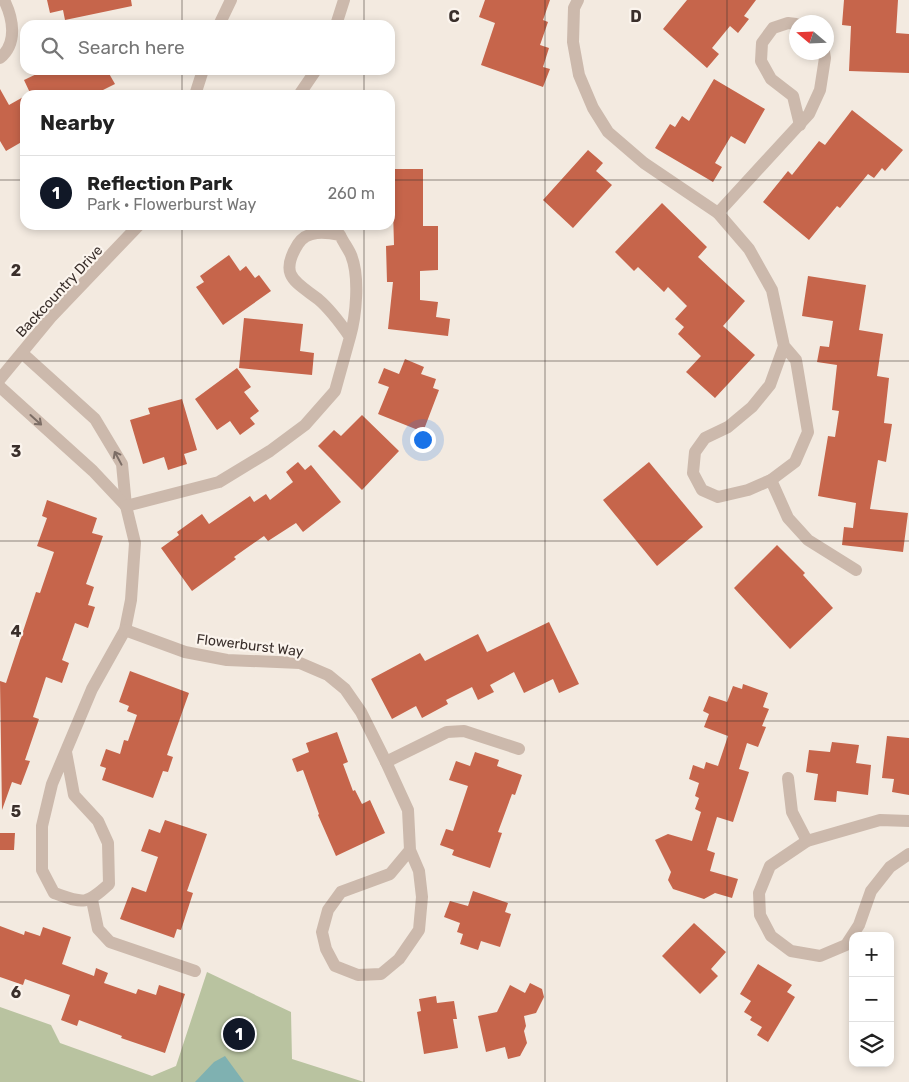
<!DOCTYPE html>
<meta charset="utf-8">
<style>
:root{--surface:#fff;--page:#f2f2f2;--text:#222;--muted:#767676;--line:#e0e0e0;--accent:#111827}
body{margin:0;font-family:Rubik,sans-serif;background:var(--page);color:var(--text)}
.controls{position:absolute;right:15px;bottom:15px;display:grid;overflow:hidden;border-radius:10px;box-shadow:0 2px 8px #0003}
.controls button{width:45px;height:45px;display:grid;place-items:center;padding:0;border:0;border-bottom:1px solid var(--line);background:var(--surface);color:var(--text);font:25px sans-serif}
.compass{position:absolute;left:789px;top:15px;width:45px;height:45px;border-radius:50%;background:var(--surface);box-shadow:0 2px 8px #0003;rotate:289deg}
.you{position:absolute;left:422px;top:439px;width:18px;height:18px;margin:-12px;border:4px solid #fff;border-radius:50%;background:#1a73e8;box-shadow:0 0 0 8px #1a73e833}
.badge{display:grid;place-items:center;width:32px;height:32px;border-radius:50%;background:var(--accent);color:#fff;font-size:16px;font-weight:700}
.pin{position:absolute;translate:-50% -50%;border:2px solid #fff;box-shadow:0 1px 5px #0006}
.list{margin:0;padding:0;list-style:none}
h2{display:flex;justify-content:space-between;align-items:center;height:65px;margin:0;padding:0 20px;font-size:21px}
h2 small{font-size:16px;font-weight:400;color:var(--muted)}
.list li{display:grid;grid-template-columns:32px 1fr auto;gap:15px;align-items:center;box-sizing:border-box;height:75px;padding:0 20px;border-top:1px solid var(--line)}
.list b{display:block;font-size:19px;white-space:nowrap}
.list p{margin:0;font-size:16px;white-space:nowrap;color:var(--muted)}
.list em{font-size:16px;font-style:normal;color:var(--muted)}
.icon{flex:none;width:28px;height:28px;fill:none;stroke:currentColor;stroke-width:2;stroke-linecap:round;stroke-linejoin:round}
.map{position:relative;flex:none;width:909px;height:1082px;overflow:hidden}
.search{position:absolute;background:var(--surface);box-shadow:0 2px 8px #0003;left:20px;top:20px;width:375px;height:55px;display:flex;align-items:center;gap:12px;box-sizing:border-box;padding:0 18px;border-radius:15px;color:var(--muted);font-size:19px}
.panel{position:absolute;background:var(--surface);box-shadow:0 2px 8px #0003;left:20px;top:90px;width:375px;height:140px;border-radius:15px}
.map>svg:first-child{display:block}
.green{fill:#b9c3a0}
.water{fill:#7fb1b1}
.building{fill:#c6654b}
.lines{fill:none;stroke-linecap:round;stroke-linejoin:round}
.street{stroke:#ccb9ac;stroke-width:12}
.oneway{stroke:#7c6d65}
.grid{fill:none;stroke:#3a2f2b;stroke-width:1;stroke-opacity:0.55}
.labels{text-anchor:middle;stroke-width:4.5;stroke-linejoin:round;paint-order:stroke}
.street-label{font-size:14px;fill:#3a2f2b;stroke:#fbf4ed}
.grid-label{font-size:16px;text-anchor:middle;font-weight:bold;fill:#3a2f2b;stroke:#fbf4ed;stroke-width:4.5;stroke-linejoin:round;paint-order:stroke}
</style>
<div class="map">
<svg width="909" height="1082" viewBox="0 0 909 1082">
<rect width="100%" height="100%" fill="#f3eae0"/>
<polygon class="green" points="207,972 291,1012 292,1059 364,1082 0,1082 0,1007 51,1025 60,1043 152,1076 176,1066"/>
<polygon class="water" points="225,1056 244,1082 195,1082 214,1062"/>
<g class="building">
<polygon points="47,0 131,0 132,6 65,20 63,10 50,13"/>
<polygon points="485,0 550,0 543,20 548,22 540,45 549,48 543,67 550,69 543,87 481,65 495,23 479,17"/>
<polygon points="687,0 756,0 744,16 749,19 738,33 730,26 712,48 719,54 707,68 663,29"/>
<polygon points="844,0 898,0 896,33 909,34 909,73 849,71 851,26 842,25"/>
<polygon points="45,70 107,70 115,84 93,95 31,95 24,80"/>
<polygon points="714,79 765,109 745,144 731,136 715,163 722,167 713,182 655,148 670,124 675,127 682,116 689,121"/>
<polygon points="0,89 9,105 25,96 25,140 6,151 0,141"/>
<polygon points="852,110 903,150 885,171 882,168 874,178 868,174 840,208 837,206 809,240 763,202 788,171 792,175 819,141 825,145"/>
<polygon points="588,150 603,163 596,171 612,185 573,228 543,200"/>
<polygon points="390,169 423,169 423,226 438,226 438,270 420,271 420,300 438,302 436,317 450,319 448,336 388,329 393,282 387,282 386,246 394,245 393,210 390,210"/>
<polygon points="662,203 707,247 698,257 745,301 723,326 755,355 715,398 686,372 701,356 678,334 684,327 675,319 687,306 668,287 664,292 638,267 634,271 615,252"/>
<polygon points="229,255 240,271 246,266 255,278 259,275 271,291 223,325 196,287 204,282 200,276"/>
<polygon points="808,276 866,285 859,330 883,334 877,376 889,378 884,423 892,424 886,462 878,460 870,509 908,513 903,552 842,545 844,527 853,528 856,503 818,496 828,436 835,437 839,411 832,410 837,365 817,362 820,346 829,347 833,321 802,316"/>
<polygon points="244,318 303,324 300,351 314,353 312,375 239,368"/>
<polygon points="405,359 424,367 421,374 436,379 433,388 439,390 423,432 378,414 389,387 378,383 384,368 399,374"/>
<polygon points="237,368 251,387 244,392 259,411 250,418 255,424 240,435 230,421 217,430 195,399"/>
<polygon points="182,399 197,450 184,454 187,464 168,470 164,457 143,464 130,420 150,414 148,408"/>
<polygon points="362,415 399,451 362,490 318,446 334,430 341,436"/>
<polygon points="298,462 305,470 311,465 341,502 303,532 296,523 268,541 264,536 234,557 236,559 192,591 161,548 179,535 177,532 202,514 209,524 250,496 254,502 266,494 270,500 293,482 286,472"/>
<polygon points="649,462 703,527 657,566 603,500"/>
<polygon points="47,500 97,518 92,533 103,536 86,584 94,587 88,605 95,607 88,628 75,623 62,660 69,663 62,683 46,677 33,717 39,719 25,760 30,761 21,785 12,782 2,810 0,681 6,683 36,592 40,593 54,552 37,546 47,518 42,516"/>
<polygon points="777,545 805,573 803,575 833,608 790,649 734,588"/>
<polygon points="549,622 579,684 559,693 553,679 524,693 514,672 490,685 494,692 478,700 472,687 446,700 448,704 422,718 416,706 392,719 371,679 420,653 425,661 478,634 487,652"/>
<polygon points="130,671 189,693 167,755 173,757 168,772 163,771 153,798 102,780 106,768 100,766 106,749 120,754 124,740 128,741 137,715 127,711 129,706 119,702"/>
<polygon points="743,684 768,693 763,707 769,709 762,726 766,727 758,747 747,743 739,769 749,772 733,822 717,817 707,850 715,853 710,871 738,879 732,898 715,893 704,899 673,889 668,880 671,872 655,840 668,834 692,841 701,812 695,809 699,798 695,796 699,783 689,779 693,765 704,769 706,762 718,766 728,736 704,727 709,714 703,711 709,696 727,702 733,686 742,689"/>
<polygon points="337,732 348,762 343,764 353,791 355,790 362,804 370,800 385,833 336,856 318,815 319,814 303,770 297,772 292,759 309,752 306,743"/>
<polygon points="887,736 909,738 909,795 892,792 894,779 882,778"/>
<polygon points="832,742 859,745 856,763 871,765 868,795 837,791 836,802 814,800 818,774 806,772 809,750 830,752"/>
<polygon points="475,752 499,760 497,766 522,775 515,795 512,794 498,832 502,833 490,868 452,855 454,850 440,845 446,829 453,831 468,786 449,780 456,761 470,766"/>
<polygon points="165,820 207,834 187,891 193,893 181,930 177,929 174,938 120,919 132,887 146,892 158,857 141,851 149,829 160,833"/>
<polygon points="0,833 15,833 14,850 0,850"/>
<polygon points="473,891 508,903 505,912 511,914 500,947 481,941 478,950 460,944 463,934 457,932 460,923 444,917 450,901 468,906"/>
<polygon points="694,923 726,952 711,969 718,976 700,994 662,956"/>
<polygon points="0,926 24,935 25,931 40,936 43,927 71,937 62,964 94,976 96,968 108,973 104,983 136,994 138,989 156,995 159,985 185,994 165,1053 121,1038 122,1036 79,1020 77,1026 61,1020 70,995 25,979 23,985 0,977"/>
<polygon points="758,964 792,985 787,992 795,997 768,1042 757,1035 762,1027 750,1020 752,1017 744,1012 751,1001 740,994"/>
<polygon points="530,983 542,989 544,997 536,1013 524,1016 526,1026 524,1031 527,1043 520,1056 508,1059 505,1047 486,1052 478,1016 497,1012 510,985 525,993"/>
<polygon points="436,996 437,1003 454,1001 457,1019 453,1019 458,1048 424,1054 417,1012 421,1011 419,999"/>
</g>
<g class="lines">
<g class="street">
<polyline points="578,0 574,8 573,42 579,75 593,108 608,132 644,163 718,213 749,249 772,290 784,346 796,360 808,432 795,462 771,480 748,490 718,497 702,490 693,473 695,452 705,438 728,427 752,407 770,385 784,346"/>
<polyline points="796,24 788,23 773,28 762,43 761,61 771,79 793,96 800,125"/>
<polyline points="219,25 231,0"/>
<polyline points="336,25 344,0"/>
<path d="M0,58c18,-15 13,-40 4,-58"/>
<polyline points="195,95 203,70"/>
<polyline points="299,95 316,70"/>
<polyline points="718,213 809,114 820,90 825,58 824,52"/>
<path d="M22,353l73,66 27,45 4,42 9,37 -4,57 -6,30 -33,59 -40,95 -10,42v44l12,23c29,10 31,13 55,-9l-1,-41 -10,-22 -24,-26 -8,-43"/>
<polyline points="0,379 52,316 139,225"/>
<polyline points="0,387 93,471 126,506"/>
<polyline points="771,480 788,518 808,540 856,570"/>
<path d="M126,506l93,-24 51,-31 35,-26 30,-34 15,-54c6,-21 10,-60 1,-82 -3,-7 -8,-13 -11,-20 -15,-3 -33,-5 -42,9 -20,32 -2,38 20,55 13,11 23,25 32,38"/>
<polyline points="125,630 185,652 227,660 300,663 328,675 345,689 361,712 386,762 408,810 410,850 390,874 341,892 328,910 322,932 326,949 335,966 358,975 381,974 399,959 419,930 422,897 419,871 410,850"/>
<polyline points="386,762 447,732 464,731 519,749"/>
<polyline points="788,778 792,812 807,841"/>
<polyline points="909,821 880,820 807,841 770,866 759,893 760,915 771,936 791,951 820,956 846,945 859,925 871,891 890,867 909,854"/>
<polyline points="92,900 98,929 110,942 195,971"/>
</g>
</g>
<defs><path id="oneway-shaft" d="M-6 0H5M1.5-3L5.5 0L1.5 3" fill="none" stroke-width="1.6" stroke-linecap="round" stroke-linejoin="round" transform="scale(1.25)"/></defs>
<g class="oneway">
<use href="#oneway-shaft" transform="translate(36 420) rotate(42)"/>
<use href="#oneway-shaft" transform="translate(118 458) rotate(-118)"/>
</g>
<path class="grid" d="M182,0v25M364,0v25M545,0v1082M727,0v1082M182,70v25M364,70v25M0,180h25M390,180h519M182,225v857M364,225v857M0,361h909M0,541h909M0,721h909M0,902h909"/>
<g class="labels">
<g class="street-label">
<text transform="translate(59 291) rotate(-47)" y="5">Backcountry Drive</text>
<text transform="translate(250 645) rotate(7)" y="5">Flowerburst Way</text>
</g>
</g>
<g class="grid-label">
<text x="454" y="22">C</text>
<text x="636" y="22">D</text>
<text x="16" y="276">2</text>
<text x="16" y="457">3</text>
<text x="16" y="637">4</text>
<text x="16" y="817">5</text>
<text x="16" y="998">6</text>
</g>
</svg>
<div class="controls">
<button>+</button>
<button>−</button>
<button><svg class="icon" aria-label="layers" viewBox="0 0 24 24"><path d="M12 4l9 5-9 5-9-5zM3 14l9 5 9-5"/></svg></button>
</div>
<svg class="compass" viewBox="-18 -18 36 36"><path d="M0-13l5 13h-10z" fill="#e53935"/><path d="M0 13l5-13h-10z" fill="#767676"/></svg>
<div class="you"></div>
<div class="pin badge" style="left:239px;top:1034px">1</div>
<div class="search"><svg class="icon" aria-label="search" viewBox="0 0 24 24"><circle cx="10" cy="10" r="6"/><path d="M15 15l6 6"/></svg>Search here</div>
<section class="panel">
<h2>Nearby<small></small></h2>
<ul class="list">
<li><span class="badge">1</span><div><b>Reflection Park</b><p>Park · Flowerburst Way</p></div><em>260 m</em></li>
</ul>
</section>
</div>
